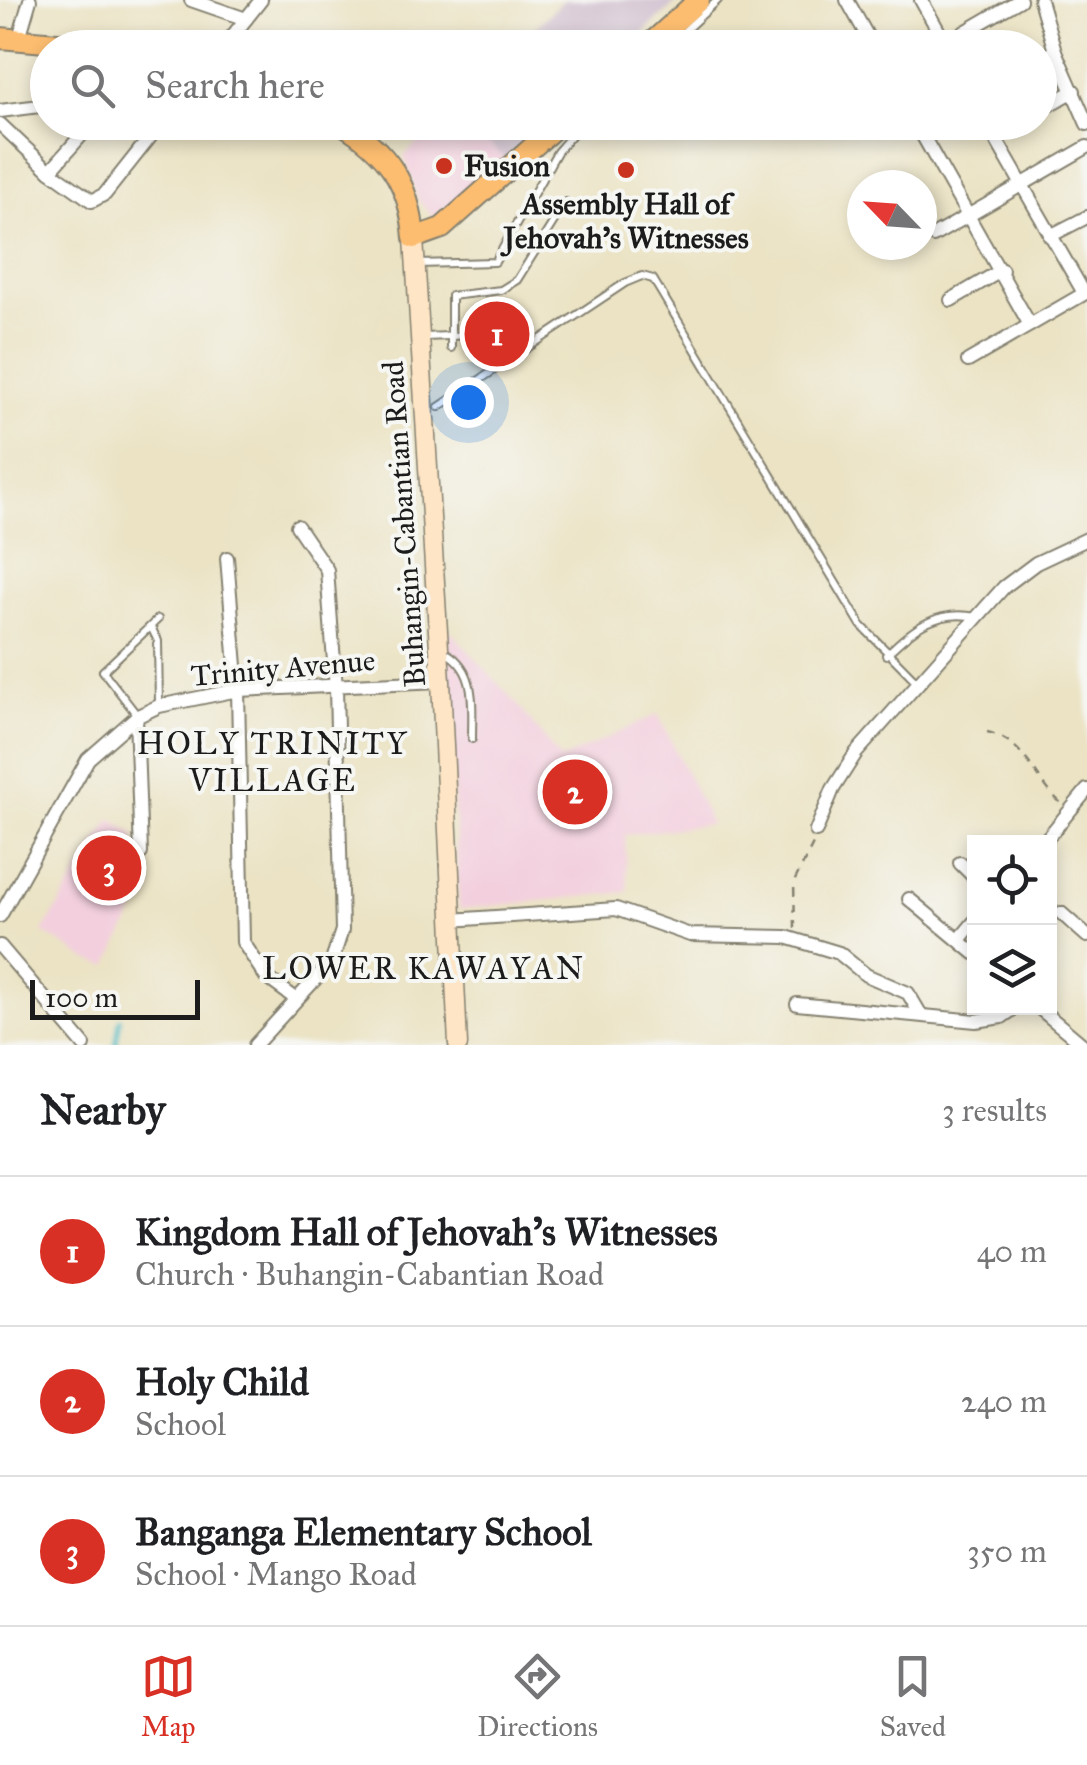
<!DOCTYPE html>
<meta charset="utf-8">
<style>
:root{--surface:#fff;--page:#f2f2f2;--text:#202124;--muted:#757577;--line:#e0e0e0;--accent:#d93025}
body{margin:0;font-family:"IM FELL Great Primer",serif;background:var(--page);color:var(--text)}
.controls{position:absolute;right:30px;bottom:30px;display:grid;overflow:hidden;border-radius:0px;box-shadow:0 5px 15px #0003}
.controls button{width:90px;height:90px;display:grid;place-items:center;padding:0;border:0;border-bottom:2px solid var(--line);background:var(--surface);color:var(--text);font:50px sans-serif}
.compass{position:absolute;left:847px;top:170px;width:90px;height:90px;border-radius:50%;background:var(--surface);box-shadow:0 5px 15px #0003;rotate:295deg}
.scale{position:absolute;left:30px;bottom:25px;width:170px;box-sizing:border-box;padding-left:10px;border:5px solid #1c1c1c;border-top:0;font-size:28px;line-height:35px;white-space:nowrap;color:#1c1c1c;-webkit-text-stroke:8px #f6f6f2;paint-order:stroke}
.you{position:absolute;left:468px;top:402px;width:35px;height:35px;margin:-25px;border:8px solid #fff;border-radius:50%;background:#1a73e8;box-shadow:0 0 0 15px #1a73e833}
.badge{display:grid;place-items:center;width:65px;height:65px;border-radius:50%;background:var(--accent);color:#fff;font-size:32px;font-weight:700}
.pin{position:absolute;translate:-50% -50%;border:5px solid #fff;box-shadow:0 2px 10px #0006}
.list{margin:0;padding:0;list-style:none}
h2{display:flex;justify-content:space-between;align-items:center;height:130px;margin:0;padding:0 40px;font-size:42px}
h2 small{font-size:32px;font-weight:400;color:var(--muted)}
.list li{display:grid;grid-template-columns:65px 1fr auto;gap:30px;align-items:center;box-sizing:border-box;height:150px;padding:0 40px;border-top:2px solid var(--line)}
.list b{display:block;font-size:38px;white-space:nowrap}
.list p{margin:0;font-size:32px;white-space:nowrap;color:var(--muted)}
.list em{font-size:32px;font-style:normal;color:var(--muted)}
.icon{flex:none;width:55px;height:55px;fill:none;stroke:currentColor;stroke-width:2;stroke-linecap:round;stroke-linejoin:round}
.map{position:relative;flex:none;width:1087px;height:1045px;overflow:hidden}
.search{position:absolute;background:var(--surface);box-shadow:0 5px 15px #0003;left:30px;right:30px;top:30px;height:110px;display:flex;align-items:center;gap:25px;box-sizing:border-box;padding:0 35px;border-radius:55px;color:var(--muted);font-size:38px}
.sheet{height:580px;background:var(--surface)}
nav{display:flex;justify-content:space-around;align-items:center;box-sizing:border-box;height:140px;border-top:2px solid var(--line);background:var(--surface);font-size:28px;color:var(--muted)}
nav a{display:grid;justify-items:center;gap:5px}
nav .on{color:var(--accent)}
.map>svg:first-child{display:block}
.built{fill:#f3cfde}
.industrial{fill:#cfbdce}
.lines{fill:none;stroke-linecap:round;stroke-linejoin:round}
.stream{stroke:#4fbdc8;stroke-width:4}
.service-casing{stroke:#848070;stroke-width:10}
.minor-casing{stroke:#848070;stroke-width:16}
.secondary-casing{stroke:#848070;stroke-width:21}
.primary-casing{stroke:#848070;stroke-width:24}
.path{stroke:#848070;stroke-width:2.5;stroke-dasharray:8 8;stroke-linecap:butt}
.service{stroke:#fff;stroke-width:6}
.minor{stroke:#fff;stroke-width:12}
.secondary{stroke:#fee5c5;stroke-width:18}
.primary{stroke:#fcbd6f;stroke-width:20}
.poi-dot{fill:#c8321e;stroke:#f6f6f2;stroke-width:4}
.labels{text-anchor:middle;stroke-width:8;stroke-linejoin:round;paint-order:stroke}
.poi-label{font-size:30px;font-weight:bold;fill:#1c1c1c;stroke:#f6f6f2;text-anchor:start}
.street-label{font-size:30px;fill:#1c1c1c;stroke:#f6f6f2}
.neighbourhood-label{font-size:32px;letter-spacing:2.5px;fill:#1c1c1c;stroke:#f6f6f2}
</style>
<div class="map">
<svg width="1087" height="1045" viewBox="0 0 1087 1045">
<rect width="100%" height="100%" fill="#f6f6f2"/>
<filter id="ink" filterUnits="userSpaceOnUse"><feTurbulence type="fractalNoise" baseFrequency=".01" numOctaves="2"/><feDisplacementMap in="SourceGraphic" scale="20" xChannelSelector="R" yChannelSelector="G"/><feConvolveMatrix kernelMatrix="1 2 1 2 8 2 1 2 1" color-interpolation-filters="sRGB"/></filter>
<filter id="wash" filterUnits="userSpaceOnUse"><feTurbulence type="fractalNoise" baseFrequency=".0048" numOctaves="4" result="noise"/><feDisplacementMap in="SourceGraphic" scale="40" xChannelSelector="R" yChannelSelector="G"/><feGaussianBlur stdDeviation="2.25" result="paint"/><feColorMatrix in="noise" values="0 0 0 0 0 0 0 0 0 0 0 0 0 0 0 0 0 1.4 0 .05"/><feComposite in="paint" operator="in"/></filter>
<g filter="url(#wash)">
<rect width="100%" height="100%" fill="#ebe3c4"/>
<g class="built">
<polygon points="470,122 505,159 436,220 418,200 404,156 438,123"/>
<polygon points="446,626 518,705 561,760 658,714 711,824 625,835 628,892 459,909"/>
<polygon points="111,819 134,834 140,901 108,966 86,959 43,932"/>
</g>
<g class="industrial">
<polygon points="564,0 679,0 627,47 515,47"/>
<polygon points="470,123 544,123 505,159"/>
</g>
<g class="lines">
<polyline class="stream" points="116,1045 120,1019"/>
</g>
</g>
<g filter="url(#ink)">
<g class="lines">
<g class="service-casing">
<g id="service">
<polyline points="666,48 718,0"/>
<polyline points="417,264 495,262 557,152 583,122"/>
<polyline points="425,337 473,335"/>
<polyline points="451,348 451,296 501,290 517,280 566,202"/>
<polyline points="439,407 625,283 642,276 653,279 861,625 917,682"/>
<polyline points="151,627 158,641 159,705"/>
<path d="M441,650c37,17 31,54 31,89"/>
<path d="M886,655c27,-27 52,-46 90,-38"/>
<polyline points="137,715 103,671 158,619"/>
</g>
</g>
<g class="minor-casing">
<g id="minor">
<polyline points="191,0 246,19"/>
<polyline points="847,0 874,48"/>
<polyline points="921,0 948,48"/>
<polyline points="1040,0 1055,51 1087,124"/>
<polyline points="19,38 30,0"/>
<polyline points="946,43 1020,0"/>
<polyline points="223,48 261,0"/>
<polyline points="1040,59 1055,51"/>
<polyline points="1040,110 1074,91"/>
<polyline points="0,111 48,105"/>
<polyline points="915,122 1030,325"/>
<polyline points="986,122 1084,293"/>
<polyline points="0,124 50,171 92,201 105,194 162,122"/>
<polyline points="993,135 1016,122"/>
<polyline points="50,171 93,122"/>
<polyline points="933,236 1087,147"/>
<polyline points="1050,236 1087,217"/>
<polyline points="951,300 1002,270"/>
<polyline points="968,361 1087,292"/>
<polyline points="227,558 238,690 243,942 266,977 296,999"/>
<polyline points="136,717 141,853"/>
<polyline points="816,831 833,789 856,753 1004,587 1036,563 1087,539"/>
<polyline points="1044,842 1087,790"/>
<polyline points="960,863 974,877"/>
<polyline points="909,899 974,953"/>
<polyline points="1061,913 1087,936"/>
<polyline points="0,916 88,759 136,717 159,706 238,690 441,681"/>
<polyline points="451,920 616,909 690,935 786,937 839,953 866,975 908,993 921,1015"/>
<polyline points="959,940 974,922"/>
<polyline points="0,946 84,1045"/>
<polyline points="797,1004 976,1021 1002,1017 1015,1008"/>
<polyline points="1039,1008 1083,1045"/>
<polyline points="255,1045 332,961 342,930 336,688 327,570 297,526"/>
</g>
</g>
<g class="secondary-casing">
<polyline id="secondary" points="414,238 441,681 458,1045"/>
</g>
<g class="primary-casing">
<g id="primary">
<polyline points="0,38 114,48"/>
<polyline points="646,48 699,0"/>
<path d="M339,122c48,28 71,61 75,116l28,-10 119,-106"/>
</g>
</g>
<g class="path">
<path d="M987,732c39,9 47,48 75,72"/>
<polyline points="795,928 794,882 814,842"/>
</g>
<use href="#service" class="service"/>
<use href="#minor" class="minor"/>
<use href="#secondary" class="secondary"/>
<use href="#primary" class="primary"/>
</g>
</g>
<g class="poi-dot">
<circle cx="444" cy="166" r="10"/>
<circle cx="626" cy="170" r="10"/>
</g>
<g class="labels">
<g class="poi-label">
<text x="464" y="176">Fusion</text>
<text x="626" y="214" text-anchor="middle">Assembly Hall of<tspan x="626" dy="34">Jehovah's Witnesses</tspan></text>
</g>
<g class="street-label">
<text transform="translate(404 524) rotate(-94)" y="10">Buhangin-Cabantian Road</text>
<text transform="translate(283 668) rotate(-5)" y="10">Trinity Avenue</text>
</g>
<g class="neighbourhood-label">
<text x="273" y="754">HOLY TRINITY<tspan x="273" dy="37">VILLAGE</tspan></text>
<text x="424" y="979">LOWER KAWAYAN</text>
</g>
</g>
</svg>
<div class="controls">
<button><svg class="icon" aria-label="locate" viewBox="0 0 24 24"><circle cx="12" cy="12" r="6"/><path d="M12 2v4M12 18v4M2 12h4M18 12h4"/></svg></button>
<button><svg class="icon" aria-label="layers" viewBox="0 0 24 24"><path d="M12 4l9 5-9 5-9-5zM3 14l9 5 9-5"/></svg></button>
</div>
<svg class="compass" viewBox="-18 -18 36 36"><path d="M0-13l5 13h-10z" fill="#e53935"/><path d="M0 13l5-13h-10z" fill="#757577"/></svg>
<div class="scale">100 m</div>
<div class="you"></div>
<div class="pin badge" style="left:497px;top:334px">1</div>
<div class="pin badge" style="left:575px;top:792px">2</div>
<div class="pin badge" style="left:109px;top:868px">3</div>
<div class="search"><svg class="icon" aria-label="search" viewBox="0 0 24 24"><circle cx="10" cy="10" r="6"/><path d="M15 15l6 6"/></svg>Search here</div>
</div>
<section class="sheet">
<h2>Nearby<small>3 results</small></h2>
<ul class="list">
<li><span class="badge">1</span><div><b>Kingdom Hall of Jehovah's Witnesses</b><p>Church · Buhangin-Cabantian Road</p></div><em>40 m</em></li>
<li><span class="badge">2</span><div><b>Holy Child</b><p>School</p></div><em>240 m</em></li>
<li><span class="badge">3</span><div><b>Banganga Elementary School</b><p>School · Mango Road</p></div><em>350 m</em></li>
</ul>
</section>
<nav>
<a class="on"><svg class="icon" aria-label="map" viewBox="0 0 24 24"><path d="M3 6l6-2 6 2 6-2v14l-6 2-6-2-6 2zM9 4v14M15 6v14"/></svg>Map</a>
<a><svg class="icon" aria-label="directions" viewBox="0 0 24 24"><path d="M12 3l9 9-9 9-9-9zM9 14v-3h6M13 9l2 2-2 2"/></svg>Directions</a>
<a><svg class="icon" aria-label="saved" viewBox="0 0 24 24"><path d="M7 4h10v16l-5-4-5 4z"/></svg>Saved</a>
</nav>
